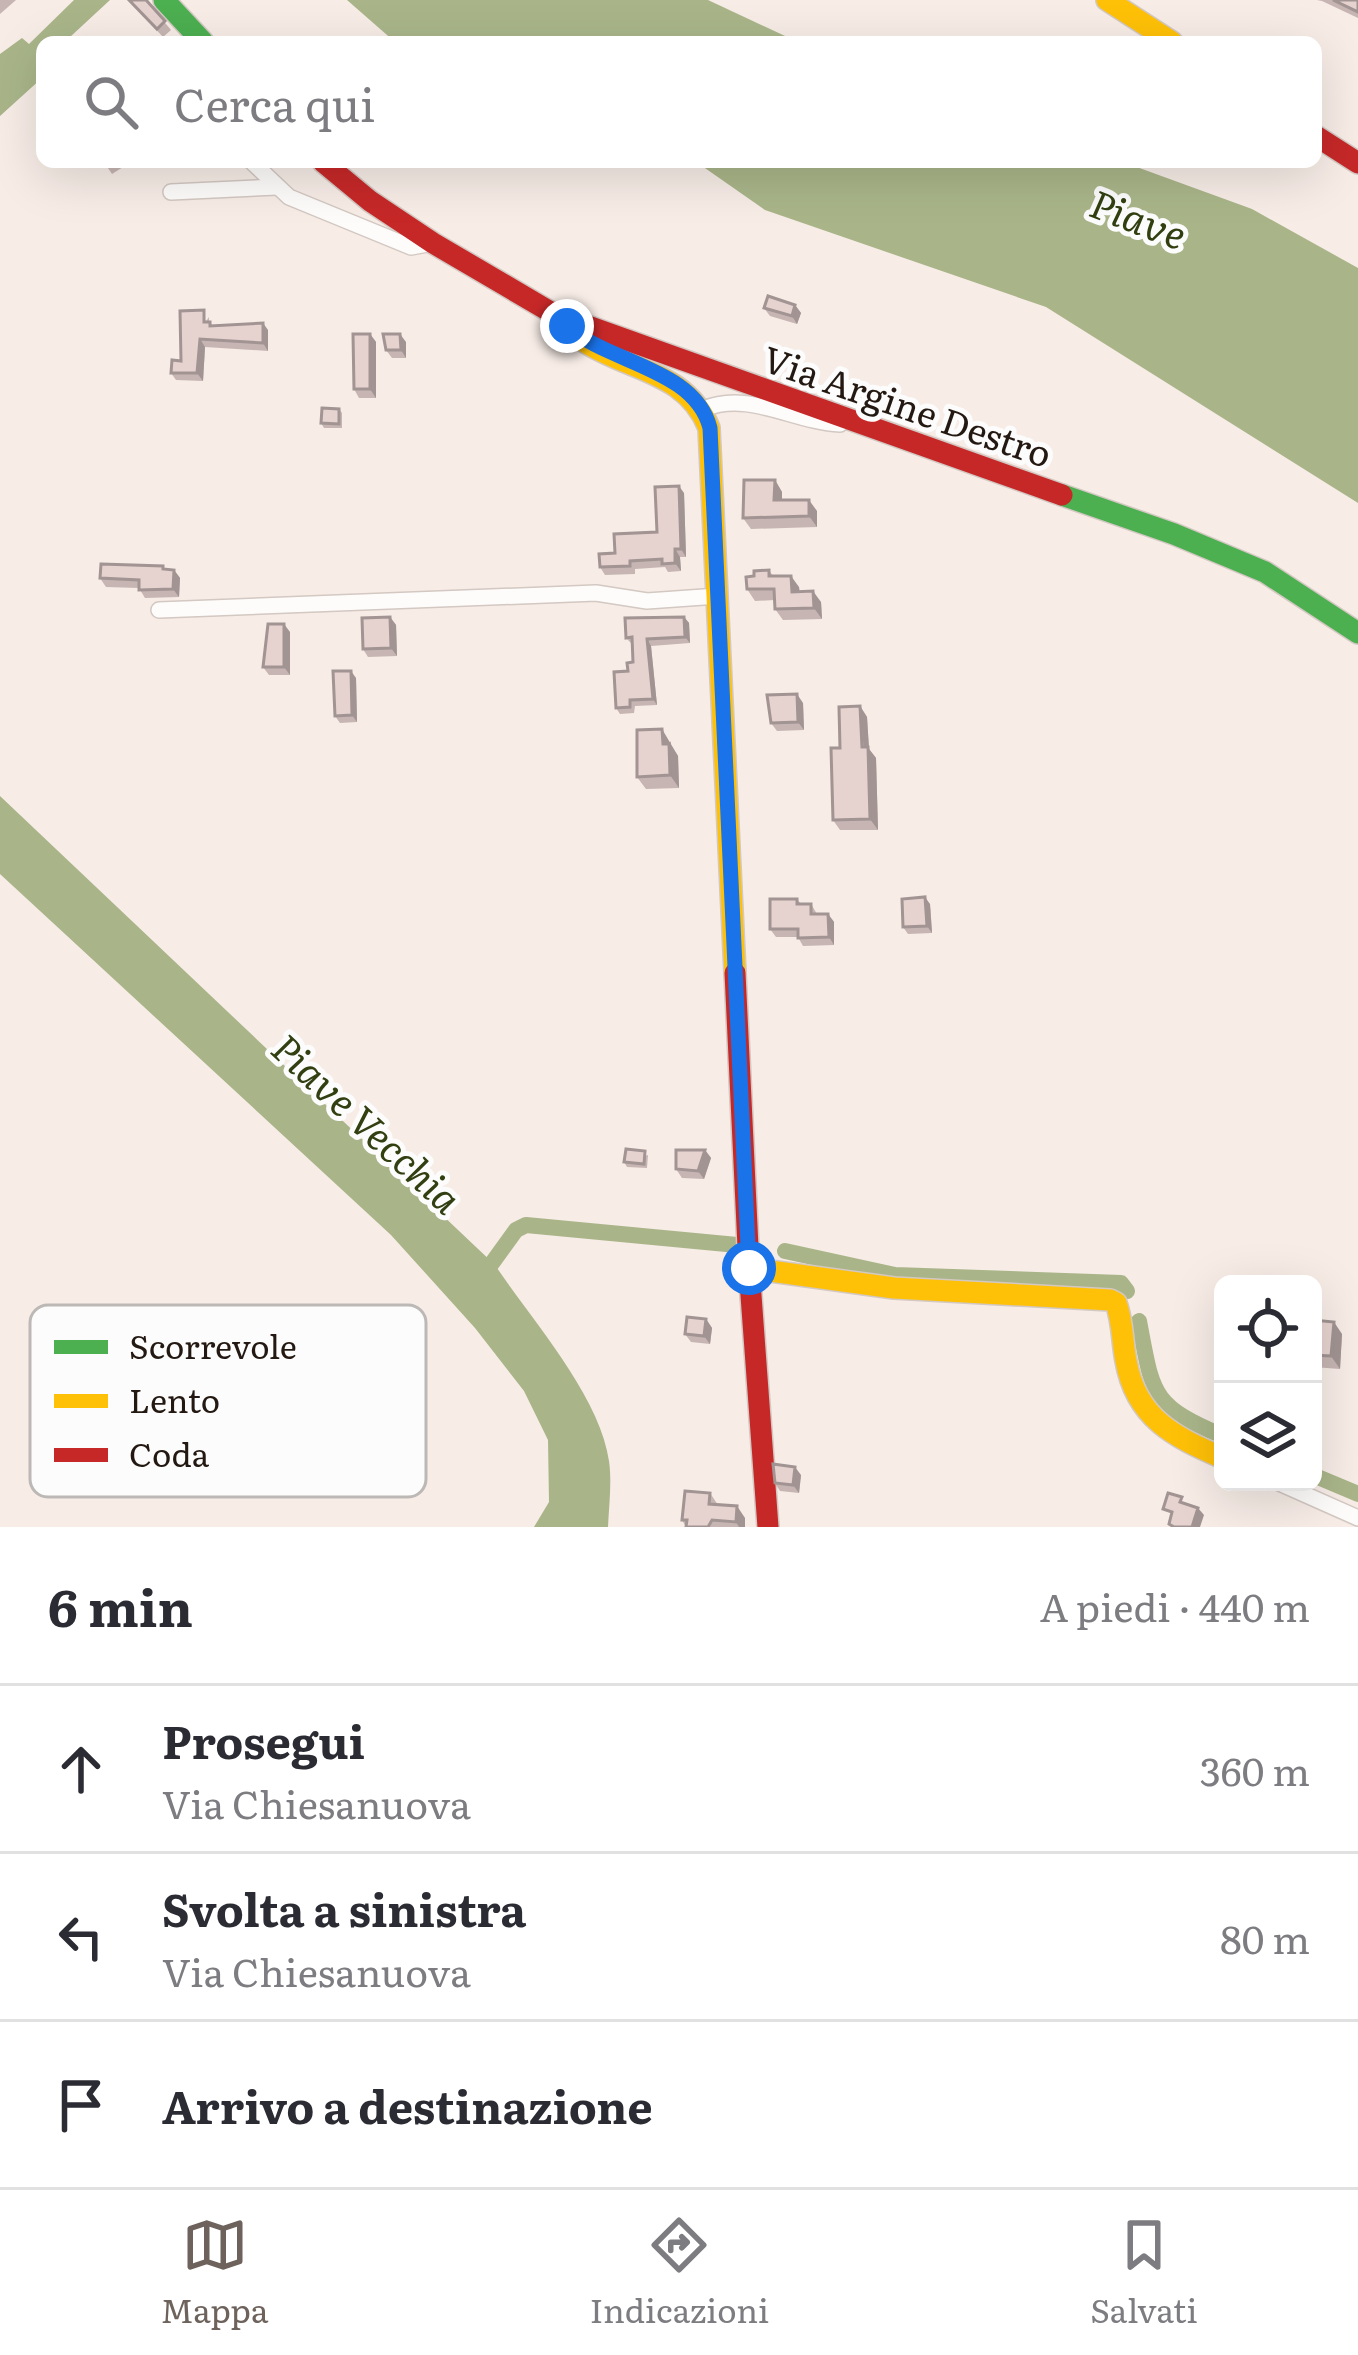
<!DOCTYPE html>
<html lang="it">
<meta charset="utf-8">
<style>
:root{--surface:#fff;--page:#f2f2f3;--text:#2b2b33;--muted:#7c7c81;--line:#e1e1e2;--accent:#6e635c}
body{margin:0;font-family:Literata,serif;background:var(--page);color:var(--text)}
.controls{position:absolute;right:36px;bottom:36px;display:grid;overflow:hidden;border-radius:18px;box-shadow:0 12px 48px #0002}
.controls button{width:108px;height:108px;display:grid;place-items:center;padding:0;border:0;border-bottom:3px solid var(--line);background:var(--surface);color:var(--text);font:60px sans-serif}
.stop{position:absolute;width:36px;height:36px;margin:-27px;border:9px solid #1a73e8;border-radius:50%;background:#fff}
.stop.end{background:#1a73e8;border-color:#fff;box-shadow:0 3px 12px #0008}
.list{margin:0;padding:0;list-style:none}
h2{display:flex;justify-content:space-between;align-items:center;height:156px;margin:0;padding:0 48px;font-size:51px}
h2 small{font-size:39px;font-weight:400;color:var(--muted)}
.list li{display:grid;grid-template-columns:78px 1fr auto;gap:36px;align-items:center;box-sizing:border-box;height:168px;padding:0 48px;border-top:3px solid var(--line)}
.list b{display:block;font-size:45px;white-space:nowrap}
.list p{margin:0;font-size:39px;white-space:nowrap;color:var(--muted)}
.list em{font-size:39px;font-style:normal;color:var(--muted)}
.icon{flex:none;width:66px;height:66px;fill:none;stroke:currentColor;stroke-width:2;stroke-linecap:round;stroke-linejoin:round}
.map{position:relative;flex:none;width:1358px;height:1527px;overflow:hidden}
.search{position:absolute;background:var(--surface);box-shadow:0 12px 48px #0002;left:36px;right:36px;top:36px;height:132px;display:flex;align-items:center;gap:30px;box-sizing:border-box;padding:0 42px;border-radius:18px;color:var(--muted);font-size:45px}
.sheet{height:660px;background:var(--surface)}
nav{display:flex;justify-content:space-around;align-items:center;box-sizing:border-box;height:168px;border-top:3px solid var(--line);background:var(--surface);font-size:33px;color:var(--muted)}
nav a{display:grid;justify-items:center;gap:6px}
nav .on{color:var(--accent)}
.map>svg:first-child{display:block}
.water{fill:#a9b589}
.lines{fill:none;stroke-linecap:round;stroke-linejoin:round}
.canal{stroke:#a9b589;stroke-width:16}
.street-casing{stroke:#d3c8c2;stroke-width:18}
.fast-casing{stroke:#d3c8c2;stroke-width:24}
.slow-casing{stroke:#d3c8c2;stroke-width:24}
.jam-casing{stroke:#d3c8c2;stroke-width:24}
.street{stroke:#fefcfb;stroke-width:15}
.fast{stroke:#4caf50;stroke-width:21}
.slow{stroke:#ffc107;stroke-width:21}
.jam{stroke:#c62828;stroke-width:21}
.wall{fill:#c6b5b3}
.shaded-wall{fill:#a19492}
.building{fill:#e6d3d0;stroke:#a19492;stroke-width:3}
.route{stroke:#1a73e8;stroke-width:15}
.labels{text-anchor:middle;stroke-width:10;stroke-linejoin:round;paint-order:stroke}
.street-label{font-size:36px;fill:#241912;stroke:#fcfcfc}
.water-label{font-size:39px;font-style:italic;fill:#313f11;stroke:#fcfcfc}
.key{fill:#fcfcfc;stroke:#bbb8b6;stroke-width:3}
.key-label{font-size:33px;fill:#241912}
</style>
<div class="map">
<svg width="1358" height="1527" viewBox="0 0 1358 1527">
<rect width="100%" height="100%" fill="#f7ece6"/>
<g class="water">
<polygon points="74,0 110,0 70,37 42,42 42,78 0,116 0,54 22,38 29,44"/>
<polygon points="347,0 708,0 798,42 395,42"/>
<polygon points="679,162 1123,162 1252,209 1358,268 1358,503 1046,307 765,210 702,166"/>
<path d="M0,796l495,469c36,54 105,131 114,196 3,21 0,44 -1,66h-74l15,-25 -1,-62 -24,-49 -49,-63 -84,-93 -391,-361z"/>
</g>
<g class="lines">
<g class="canal">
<polyline points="785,1251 895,1275 1121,1283 1127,1291"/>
<polyline points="482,1277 516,1230 526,1225 737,1245"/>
<path d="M1139,1321c14,73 11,84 84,115"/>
<polyline points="1313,1475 1358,1494"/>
</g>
<g class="street-casing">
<g id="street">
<polyline points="252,162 289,197 411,247 433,243"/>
<polyline points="171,192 277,187"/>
<path d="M704,409c44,-19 90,13 136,15"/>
<polyline points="159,610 596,593 647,601 718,596"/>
<polyline points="1277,1482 1358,1518"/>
</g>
</g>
<g class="fast-casing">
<g id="fast">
<polyline points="164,0 203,42"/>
<polyline points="1062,495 1174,534 1265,572 1358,633"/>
</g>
</g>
<g class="slow-casing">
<g id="slow">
<polyline points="1107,0 1172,42"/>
<path d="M554,314c9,9 17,19 28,26 45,31 104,30 127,88l26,545"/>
<path d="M749,1268l145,20 216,12 6,3c7,19 6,38 10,58 10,57 48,76 97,97"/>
</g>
</g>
<g class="jam-casing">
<g id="jam">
<polyline points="1316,136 1358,163"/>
<polyline points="323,162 370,201 433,243 554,314 1062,495"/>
<polyline points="735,973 749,1268 768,1527"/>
</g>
</g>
<use href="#street" class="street"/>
<use href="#fast" class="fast"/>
<use href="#slow" class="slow"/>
<use href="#jam" class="jam"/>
</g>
<g class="wall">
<polygon points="0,0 16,0 0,14"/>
<polygon points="129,0 148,0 151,6 171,30 163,37"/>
<polygon points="1317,0 1358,0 1358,18 1322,1"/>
<polygon points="104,162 131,162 112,174"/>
<polygon points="795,305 801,313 797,324 770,316 764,308"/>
<polygon points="209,317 209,322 213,326 268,330 268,351 205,347 203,381 176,380 171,373"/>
<polygon points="370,334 376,342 376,398 359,398 354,389"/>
<polygon points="406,342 406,358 392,358 386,350"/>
<polygon points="339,409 342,413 342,428 324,428 321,423"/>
<polygon points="775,480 782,492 782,500 817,511 817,527 751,529 743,518"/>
<polygon points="684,493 686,557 680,557 681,571 668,572 665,567 635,569 635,574 605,575 600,567 615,553 657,532"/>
<polygon points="165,569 174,570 180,578 179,597 145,598 139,588 106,587 100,578"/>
<polygon points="769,570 773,576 799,587 800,592 821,602 822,619 783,620 775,609 774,600 755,601 747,589 754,576"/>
<polygon points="390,617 396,625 397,656 368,657 363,649"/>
<polygon points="684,617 689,623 690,643 651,646 657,705 635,706 634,713 620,714 616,708 628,671 633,662 632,644 626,638"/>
<polygon points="290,632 290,675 269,675 263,667"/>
<polygon points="356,678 357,722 340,723 335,716"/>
<polygon points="803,703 804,730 777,731 771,723"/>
<polygon points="860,706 867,717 869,749 876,758 878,830 840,830 833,820 840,748"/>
<polygon points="671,741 671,746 678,756 679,788 646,789 637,777"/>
<polygon points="797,899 801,904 811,904 817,914 828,914 834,922 834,945 803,946 798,937 776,937 770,929"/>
<polygon points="930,904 932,933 908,934 903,927"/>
<polygon points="705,1150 711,1158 704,1179 682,1178 676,1169"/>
<polygon points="648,1155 647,1168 627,1167 624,1162"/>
<polygon points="706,1319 712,1328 710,1344 691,1342 685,1334"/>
<polygon points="1313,1320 1342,1334 1340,1369 1313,1367"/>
<polygon points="801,1475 799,1493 780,1491 775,1483"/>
<polygon points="710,1493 718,1505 745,1518 745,1527 686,1527 682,1520"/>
</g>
<g class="shaded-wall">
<polygon points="795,305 801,313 797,324 792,316"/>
<polygon points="263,323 268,330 268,351 263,343"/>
<polygon points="370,334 376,342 376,398 370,389"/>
<polygon points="400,334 406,342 406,358 401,350"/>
<polygon points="200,339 205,347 203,381 197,373"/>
<polygon points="775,480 782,492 782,511 774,500"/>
<polygon points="679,486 684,493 686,557 681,549"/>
<polygon points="809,500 817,511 817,527 809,516"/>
<polygon points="675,549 680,557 681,571 675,563"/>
<polygon points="174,570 180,578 179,597 173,589"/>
<polygon points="791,576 799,587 800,603 792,592"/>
<polygon points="813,591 821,602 822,619 814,608"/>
<polygon points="390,617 396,625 397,656 391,648"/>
<polygon points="684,617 689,623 690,643 685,637"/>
<polygon points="284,624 290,632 290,675 284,667"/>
<polygon points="647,639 651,646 657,705 653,699"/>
<polygon points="351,671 356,678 357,722 352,715"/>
<polygon points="797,694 803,703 804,730 798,722"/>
<polygon points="860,706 867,717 869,749 876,758 878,830 870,819"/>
<polygon points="662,729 678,756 679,788 670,775 663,744"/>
<polygon points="925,897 930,904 932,933 927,926"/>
<polygon points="828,914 834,922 834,945 829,937"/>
<polygon points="705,1150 711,1158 704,1179 698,1171"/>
<polygon points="706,1319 712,1328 710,1344 704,1336"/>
<polygon points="1334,1322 1342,1334 1340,1369 1331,1356"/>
<polygon points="795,1467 801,1475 799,1493 793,1485"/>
<polygon points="737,1506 745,1518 745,1527 739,1527 736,1522"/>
<polygon points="1198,1508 1204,1515 1200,1527 1192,1527"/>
</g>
<g class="building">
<polygon points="129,0 146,0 165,21 157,29"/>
<polygon points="1333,0 1358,0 1358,12"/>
<polygon points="768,296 795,305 792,316 764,308"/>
<polygon points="204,310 204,322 210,322 210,326 263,323 263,343 200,339 197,373 171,373 172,360 181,361 180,311"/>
<polygon points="353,334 370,334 370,389 354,389"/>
<polygon points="383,334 400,334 401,350 386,350"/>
<polygon points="322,408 339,409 339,424 321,423"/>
<polygon points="744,480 775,480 774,500 809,500 809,516 743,518"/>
<polygon points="679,486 681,549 675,549 675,563 662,564 662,559 630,561 630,566 600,567 599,554 615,553 614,534 657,532 655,487"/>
<polygon points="101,564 163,566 163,569 174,570 173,589 139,590 139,580 100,578"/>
<polygon points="769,570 769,576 791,576 792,592 813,591 814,608 775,609 774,589 747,589 746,577 754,576 754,571"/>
<polygon points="390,617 391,648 363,649 362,618"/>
<polygon points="684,617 685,637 647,639 653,699 630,700 630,707 616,708 614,672 628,671 627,663 633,662 632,637 626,638 625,618"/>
<polygon points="268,624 284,624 284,667 263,667"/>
<polygon points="333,671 351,671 352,715 335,716"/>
<polygon points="797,694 798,722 771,723 767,695"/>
<polygon points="860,706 862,747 868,747 870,819 833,820 831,748 840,748 839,707"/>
<polygon points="662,729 663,744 669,744 670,775 637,777 637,730"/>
<polygon points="925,897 927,926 903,927 902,899"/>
<polygon points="770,899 797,899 797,904 811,904 811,914 828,914 829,937 798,938 798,929 770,929"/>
<polygon points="626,1149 645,1151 644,1164 624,1162"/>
<polygon points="676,1150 705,1150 698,1171 676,1169"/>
<polygon points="687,1317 706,1319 704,1336 685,1334"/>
<polygon points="1313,1320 1334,1322 1331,1356 1313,1355"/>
<polygon points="773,1464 795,1467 793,1485 775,1483"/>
<polygon points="685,1491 710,1493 709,1504 737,1506 736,1522 712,1520 708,1527 686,1527 687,1520 682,1520"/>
<polygon points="1168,1493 1182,1497 1180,1502 1198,1508 1192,1527 1174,1527 1169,1524 1172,1512 1163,1509"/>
</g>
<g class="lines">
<path class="route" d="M567,326c40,37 128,42 143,102l39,840"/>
</g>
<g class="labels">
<g class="street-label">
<text transform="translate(907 407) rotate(19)" y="13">Via Argine Destro</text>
</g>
<g class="water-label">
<text transform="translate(1138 220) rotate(21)" y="14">Piave</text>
<text transform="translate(366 1124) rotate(43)" y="14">Piave Vecchia</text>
</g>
</g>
<rect x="30" y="1305" width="396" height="192" rx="18" class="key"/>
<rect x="54" y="1340" width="54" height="14" fill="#4caf50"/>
<rect x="54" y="1394" width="54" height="14" fill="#ffc107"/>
<rect x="54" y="1448" width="54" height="14" fill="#c62828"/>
<g class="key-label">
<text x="129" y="1359">Scorrevole</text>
<text x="129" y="1413">Lento</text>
<text x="129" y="1467">Coda</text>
</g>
</svg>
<div class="controls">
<button><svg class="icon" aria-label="locate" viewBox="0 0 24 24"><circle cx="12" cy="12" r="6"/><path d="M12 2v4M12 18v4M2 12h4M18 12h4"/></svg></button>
<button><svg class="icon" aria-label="layers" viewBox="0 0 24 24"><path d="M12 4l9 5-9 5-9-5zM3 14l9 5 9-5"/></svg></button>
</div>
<div class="stop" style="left:749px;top:1268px"></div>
<div class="stop end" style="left:567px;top:326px"></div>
<div class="search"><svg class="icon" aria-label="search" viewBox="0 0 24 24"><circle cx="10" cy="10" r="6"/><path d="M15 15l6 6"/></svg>Cerca qui</div>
</div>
<section class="sheet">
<h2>6 min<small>A piedi · 440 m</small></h2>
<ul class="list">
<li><svg class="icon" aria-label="ahead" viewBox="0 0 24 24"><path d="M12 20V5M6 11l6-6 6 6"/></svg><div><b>Prosegui</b><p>Via Chiesanuova</p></div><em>360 m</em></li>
<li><svg class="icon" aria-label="left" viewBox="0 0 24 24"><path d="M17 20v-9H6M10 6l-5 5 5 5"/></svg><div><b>Svolta a sinistra</b><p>Via Chiesanuova</p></div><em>80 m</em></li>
<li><svg class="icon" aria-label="arrive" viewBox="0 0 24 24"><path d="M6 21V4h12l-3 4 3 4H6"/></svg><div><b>Arrivo a destinazione</b></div></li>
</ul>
</section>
<nav>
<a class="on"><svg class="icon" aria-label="map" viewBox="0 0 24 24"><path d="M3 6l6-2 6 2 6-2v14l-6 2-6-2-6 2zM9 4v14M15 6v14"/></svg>Mappa</a>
<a><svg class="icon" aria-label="directions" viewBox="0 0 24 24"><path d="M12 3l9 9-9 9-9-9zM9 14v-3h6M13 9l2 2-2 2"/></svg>Indicazioni</a>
<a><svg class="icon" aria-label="saved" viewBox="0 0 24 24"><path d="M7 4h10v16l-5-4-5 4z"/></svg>Salvati</a>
</nav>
